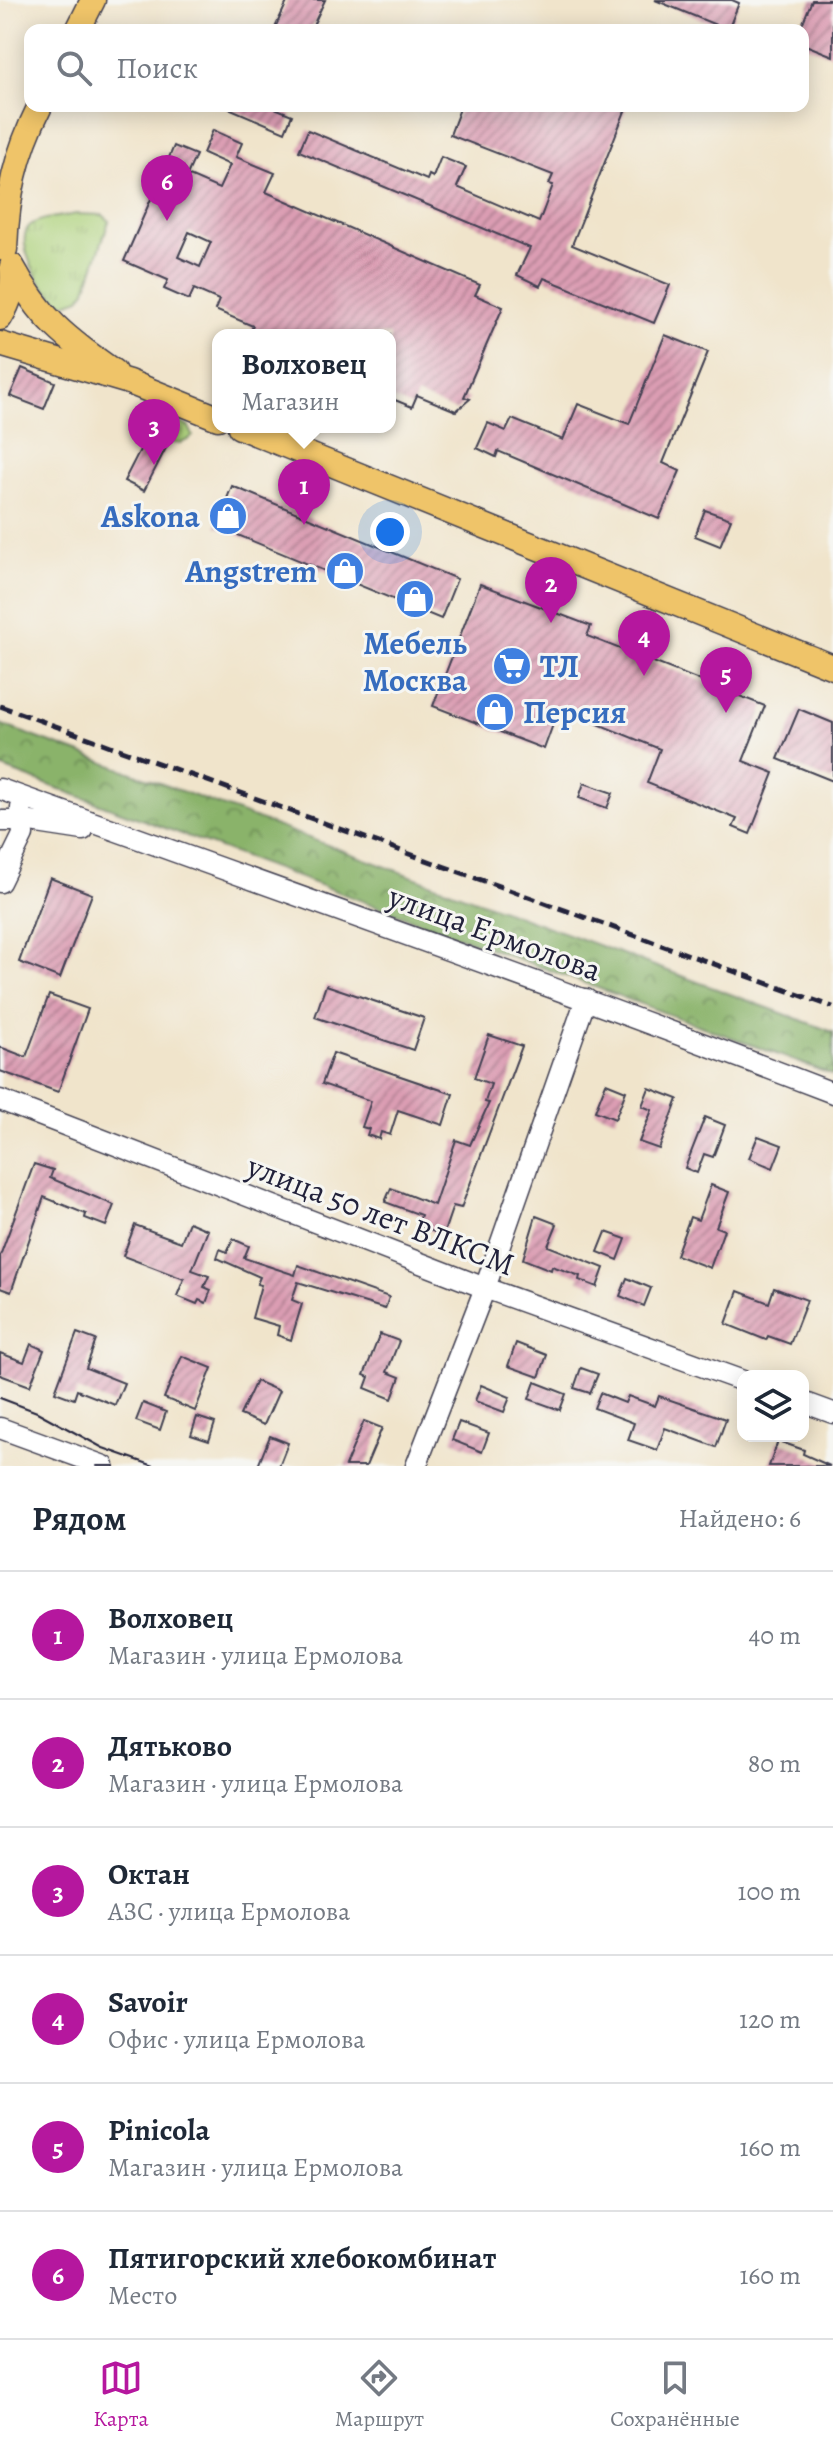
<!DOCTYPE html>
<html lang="ru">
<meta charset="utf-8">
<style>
:root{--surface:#fff;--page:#f2f2f3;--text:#1f2937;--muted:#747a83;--line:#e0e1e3;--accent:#b5179e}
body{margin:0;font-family:Alegreya,serif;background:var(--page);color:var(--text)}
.controls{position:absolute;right:24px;bottom:24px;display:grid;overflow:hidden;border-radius:16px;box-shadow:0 4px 20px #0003}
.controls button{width:72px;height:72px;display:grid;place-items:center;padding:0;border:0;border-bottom:2px solid var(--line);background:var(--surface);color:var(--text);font:40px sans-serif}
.you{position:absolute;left:390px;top:532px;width:28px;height:28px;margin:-20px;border:6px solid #fff;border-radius:50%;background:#1a73e8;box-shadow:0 0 0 12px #1a73e833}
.badge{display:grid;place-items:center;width:52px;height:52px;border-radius:50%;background:var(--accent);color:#fff;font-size:26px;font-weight:700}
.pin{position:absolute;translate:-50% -66px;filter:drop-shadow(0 2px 4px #0008)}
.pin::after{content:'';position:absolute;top:42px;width:28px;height:24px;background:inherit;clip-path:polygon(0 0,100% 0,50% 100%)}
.popup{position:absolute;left:212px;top:329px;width:184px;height:104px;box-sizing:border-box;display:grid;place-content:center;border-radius:16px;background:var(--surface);filter:drop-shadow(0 2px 6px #0005);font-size:26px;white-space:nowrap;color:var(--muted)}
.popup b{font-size:30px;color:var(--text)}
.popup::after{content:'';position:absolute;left:50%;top:100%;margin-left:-16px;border:16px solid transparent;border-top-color:var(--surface)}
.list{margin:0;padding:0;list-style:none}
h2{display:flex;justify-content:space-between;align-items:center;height:104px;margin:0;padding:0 32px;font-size:34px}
h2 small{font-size:26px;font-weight:400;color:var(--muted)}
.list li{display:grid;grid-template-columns:52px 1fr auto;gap:24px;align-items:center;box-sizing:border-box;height:128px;padding:0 32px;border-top:2px solid var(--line)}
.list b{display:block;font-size:30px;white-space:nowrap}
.list p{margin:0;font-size:26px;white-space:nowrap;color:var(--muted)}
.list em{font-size:26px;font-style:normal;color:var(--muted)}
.icon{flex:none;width:44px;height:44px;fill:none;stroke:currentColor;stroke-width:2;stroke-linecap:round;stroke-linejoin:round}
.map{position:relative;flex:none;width:833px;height:1466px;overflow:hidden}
.search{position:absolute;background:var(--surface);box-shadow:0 4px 20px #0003;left:24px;right:24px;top:24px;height:88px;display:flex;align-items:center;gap:20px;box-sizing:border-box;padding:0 28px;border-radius:16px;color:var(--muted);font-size:30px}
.sheet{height:872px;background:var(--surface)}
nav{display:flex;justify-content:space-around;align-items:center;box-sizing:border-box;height:112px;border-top:2px solid var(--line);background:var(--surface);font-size:22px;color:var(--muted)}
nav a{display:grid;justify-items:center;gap:4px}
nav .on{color:var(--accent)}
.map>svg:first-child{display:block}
.grass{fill:url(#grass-tufts);stroke:#687a5a;stroke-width:2}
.forest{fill:url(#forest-crowns);stroke:#566a52;stroke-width:2}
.building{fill:url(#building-hatch);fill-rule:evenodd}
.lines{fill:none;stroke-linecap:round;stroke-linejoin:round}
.minor-casing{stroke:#413f51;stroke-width:23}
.major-casing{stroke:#413f51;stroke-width:27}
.minor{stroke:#fff;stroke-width:20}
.major{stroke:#efc469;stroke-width:24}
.tram{stroke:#22223b;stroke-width:2}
.rail{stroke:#22223b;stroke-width:5;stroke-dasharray:12 6;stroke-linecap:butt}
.labels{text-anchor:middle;stroke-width:6;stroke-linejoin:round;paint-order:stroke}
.shop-label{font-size:32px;font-weight:bold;fill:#366cbe;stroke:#f6f6f2;text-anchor:end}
.street-label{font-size:32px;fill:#22223b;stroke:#f6f6f2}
</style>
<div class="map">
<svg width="833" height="1466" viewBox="0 0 833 1466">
<defs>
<pattern id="grass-tufts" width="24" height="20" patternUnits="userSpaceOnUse" patternTransform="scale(2)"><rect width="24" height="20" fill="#add17a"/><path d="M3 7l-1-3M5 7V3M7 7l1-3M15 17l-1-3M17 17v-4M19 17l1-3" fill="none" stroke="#95b36a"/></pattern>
<pattern id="forest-crowns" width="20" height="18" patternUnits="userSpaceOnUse" patternTransform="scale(2)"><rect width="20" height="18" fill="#8ab36a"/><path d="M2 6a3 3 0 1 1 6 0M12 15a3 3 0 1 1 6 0" fill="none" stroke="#709158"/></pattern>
<pattern id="building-hatch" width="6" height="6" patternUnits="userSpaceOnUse" patternTransform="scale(2)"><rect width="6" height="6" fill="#db9db3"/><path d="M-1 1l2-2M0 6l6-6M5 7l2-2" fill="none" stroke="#b18093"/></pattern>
</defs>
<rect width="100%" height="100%" fill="#f6f6f2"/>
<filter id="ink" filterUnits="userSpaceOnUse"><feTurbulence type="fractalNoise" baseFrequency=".0125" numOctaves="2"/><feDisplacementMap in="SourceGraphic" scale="16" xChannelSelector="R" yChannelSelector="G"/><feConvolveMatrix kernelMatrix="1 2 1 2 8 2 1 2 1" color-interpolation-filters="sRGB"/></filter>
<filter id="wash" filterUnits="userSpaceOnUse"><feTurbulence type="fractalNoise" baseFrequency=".006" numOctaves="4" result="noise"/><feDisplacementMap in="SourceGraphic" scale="32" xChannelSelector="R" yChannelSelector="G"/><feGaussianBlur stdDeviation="1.8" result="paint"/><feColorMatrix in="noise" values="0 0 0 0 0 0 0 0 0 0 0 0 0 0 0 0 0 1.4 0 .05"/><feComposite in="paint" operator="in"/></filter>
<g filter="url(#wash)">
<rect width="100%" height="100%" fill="#f0e4cb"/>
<g class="grass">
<path d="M76,214l27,1 6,6 -24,71 -5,6 -17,6c-7,-6 -14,-11 -19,-17 -10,-12 -30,-52 -12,-63 12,-7 31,-7 44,-10z"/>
<path d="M163,414l26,13 4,9c-15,13 -26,6 -42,-2l-5,-14 6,-5z"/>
</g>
<polygon class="forest" points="0,724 833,1032 833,1075 0,767"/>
<g id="blocks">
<g class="building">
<polygon points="288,0 325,0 311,30 274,30"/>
<polygon points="655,0 732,0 739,3 728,30"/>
<polygon points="812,0 833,0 833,56 803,44 803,30 800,30"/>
<polygon points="224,106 270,106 292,115 285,132"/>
<polygon points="461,106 627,106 572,245 670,285 654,323 544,278 540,286 517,275 530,248 299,151 308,130 427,180 429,175 433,177 441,157 466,167 457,187 539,222 553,185 549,184 553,175 450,135"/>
<path d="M213,130l29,13 -6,14 39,16 -9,19 214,93 -5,10 28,12 -39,90 6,2 -14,12 -39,-16 -5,12 -22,-9v-63h-141l4,-9 -38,-16 4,-10 -25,-11 -5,11 -25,-11 4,-9 -44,-19 50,-115 22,9 -9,20 32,14 11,-24 -27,-12zM189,232l22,10 -11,25 -22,-10z"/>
<polygon points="665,335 708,352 663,463 680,471 659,519 498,451 496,457 477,448 488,423 506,431 512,419 563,440 578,404 629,424"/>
<polygon points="22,368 55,382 44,409 10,396"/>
<polygon points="148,434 168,444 144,491 124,481"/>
<polygon points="232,486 457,579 441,619 216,526"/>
<polygon points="705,510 731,519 720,546 695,536"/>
<polygon points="480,584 591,626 587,636 765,706 743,761 774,773 750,834 733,827 737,819 647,783 660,749 559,708 544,749 433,706"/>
<polygon points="799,709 833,723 833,781 778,759"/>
<polygon points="584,783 613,793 607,808 579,798"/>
<polygon points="50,878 92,894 60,978 19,962"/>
<polygon points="326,985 424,1018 413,1050 315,1017"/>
<polygon points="49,995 88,1009 58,1092 0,1071 0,1047 26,1057"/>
<polygon points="489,1035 522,1046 461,1208 453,1206 443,1235 417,1226 421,1215 385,1202 391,1188 434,1205 456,1140 470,1145 489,1103 485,1102 491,1084 474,1078"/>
<polygon points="333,1053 453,1094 443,1125 398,1110 390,1135 381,1132 379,1139 367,1135 369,1129 362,1127 371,1101 322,1084"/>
<polygon points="606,1083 626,1091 615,1119 595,1111"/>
<polygon points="649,1088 678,1099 659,1149 639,1142 652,1110 642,1106"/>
<polygon points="705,1117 725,1125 713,1157 704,1154 697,1173 685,1168"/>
<polygon points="758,1136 782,1145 773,1168 749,1158"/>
<polygon points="34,1164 53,1170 50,1178 114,1205 106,1226 85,1218 86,1214 44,1197 11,1292 0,1288 0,1256"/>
<polygon points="711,1185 729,1192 716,1227 724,1230 710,1268 676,1255 690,1217 698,1220"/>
<polygon points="536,1216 557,1224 548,1246 604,1268 597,1287 579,1280 580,1276 552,1266 551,1270 523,1259"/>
<polygon points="189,1222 208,1230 192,1270 209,1276 204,1287 211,1290 206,1303 199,1300 197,1304 177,1296 184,1279 123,1256 135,1225 181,1242"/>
<polygon points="606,1232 626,1239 618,1260 598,1252"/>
<polygon points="233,1239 249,1246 244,1258 295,1275 298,1265 389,1297 385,1309 298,1282 292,1300 302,1304 291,1340 277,1335 279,1326 252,1318 261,1285 257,1284 260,1277 217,1258 220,1249 227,1252"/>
<polygon points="627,1278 651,1288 644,1306 620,1296"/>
<polygon points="774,1288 807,1300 790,1344 768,1336 766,1340 726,1324 738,1291 769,1303"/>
<polygon points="77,1333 96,1340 86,1368 124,1383 115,1405 77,1390 74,1399 55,1392"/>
<polygon points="380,1334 399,1341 387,1372 400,1377 392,1399 365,1388 369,1377 364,1375"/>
<polygon points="516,1343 547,1355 539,1377 508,1366"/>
<polygon points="31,1344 44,1350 30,1386 0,1375 0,1353 24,1362"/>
<polygon points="182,1356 212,1368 195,1411 164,1398"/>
<polygon points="581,1368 598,1374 590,1393 574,1388"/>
<polygon points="256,1381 279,1391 264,1425 240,1415"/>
<polygon points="535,1382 566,1394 560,1410 529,1399"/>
<polygon points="481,1385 510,1397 504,1412 475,1401"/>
<polygon points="600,1393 625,1403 628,1396 655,1406 659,1396 726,1419 716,1447 665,1428 657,1450 628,1440 634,1423 594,1408"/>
<polygon points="143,1403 166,1412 160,1430 136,1421"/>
<polygon points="197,1417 215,1423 209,1441 191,1435"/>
<polygon points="364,1421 382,1428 366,1466 345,1466"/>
<polygon points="459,1422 489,1433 482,1452 452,1440"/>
<polygon points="270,1436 288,1443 279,1466 258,1466"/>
<polygon points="778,1441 804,1450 803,1454 830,1466 769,1466"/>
</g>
</g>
</g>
<g filter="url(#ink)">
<use href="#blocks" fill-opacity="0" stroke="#413f51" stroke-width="2"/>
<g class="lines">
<g class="minor-casing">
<g id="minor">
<path d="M0,789c278,100 557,198 833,304"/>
<polyline points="0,821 24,821 83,830"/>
<polyline points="0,882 23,835 21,808"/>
<polyline points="0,1100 485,1288 743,1381"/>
<polyline points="803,1402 833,1413"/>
<polyline points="0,1428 104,1466"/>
<polyline points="416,1466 485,1288 586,999"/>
</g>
</g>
<g class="major-casing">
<g id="major">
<polyline points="78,30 93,0"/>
<path d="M5,249c2,-54 11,-95 35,-143"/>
<path d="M12,266c29,54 53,71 102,106"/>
<path d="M0,318c10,-17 14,-30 12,-50"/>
<polyline points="0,344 129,382 218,418"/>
<polyline points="240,427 833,667"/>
</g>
</g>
<use href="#minor" class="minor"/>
<use href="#major" class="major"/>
<g class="tram">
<polyline points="0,1398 37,1412 103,1448 154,1466"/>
<polyline points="97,1466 115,1466"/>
</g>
<polyline class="rail" points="0,706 833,1007"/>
</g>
</g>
<defs>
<g id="shop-disc" transform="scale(2)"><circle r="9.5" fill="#3f7fe0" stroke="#f6f6f2"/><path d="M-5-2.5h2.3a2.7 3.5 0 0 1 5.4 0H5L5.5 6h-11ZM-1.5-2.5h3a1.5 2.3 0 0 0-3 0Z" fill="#fff"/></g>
<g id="supermarket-disc" transform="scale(2)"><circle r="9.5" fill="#3f7fe0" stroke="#f6f6f2"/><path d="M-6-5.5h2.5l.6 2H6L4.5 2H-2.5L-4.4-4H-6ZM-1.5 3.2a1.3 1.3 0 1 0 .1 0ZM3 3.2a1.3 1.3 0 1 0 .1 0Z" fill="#fff"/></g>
</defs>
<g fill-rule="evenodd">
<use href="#shop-disc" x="228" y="516"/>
<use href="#shop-disc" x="345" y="571"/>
<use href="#shop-disc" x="415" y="599"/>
<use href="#supermarket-disc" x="512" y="666"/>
<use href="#shop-disc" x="495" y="712"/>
</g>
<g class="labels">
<g class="shop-label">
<text x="200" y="527">Askona</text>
<text x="317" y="582">Angstrem</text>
<text x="415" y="654" text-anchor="middle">Мебель<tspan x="415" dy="37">Москва</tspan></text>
<text x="540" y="677" text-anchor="start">ТЛ</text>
<text x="523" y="723" text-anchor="start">Персия</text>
</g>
<g class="street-label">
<text transform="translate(495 933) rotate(20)" y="11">улица Ермолова</text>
<text transform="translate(381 1215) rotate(21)" y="11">улица 50 лет ВЛКСМ</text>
</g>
</g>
</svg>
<div class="controls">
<button><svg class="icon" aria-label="layers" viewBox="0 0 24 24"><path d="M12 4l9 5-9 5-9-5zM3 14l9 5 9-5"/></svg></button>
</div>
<div class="you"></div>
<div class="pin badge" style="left:304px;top:525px">1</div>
<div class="popup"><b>Волховец</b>Магазин</div>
<div class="pin badge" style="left:551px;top:623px">2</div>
<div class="pin badge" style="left:154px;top:465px">3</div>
<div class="pin badge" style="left:644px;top:676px">4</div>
<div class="pin badge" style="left:726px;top:713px">5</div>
<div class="pin badge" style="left:167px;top:221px">6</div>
<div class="search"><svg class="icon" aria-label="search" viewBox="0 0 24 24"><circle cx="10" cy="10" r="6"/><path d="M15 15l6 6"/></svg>Поиск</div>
</div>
<section class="sheet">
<h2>Рядом<small>Найдено: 6</small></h2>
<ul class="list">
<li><span class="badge">1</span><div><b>Волховец</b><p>Магазин · улица Ермолова</p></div><em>40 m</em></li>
<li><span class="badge">2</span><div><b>Дятьково</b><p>Магазин · улица Ермолова</p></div><em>80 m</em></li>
<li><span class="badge">3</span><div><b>Октан</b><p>АЗС · улица Ермолова</p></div><em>100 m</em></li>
<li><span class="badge">4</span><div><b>Savoir</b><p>Офис · улица Ермолова</p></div><em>120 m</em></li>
<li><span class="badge">5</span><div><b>Pinicola</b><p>Магазин · улица Ермолова</p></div><em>160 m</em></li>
<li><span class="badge">6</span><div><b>Пятигорский хлебокомбинат</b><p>Место</p></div><em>160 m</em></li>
</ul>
</section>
<nav>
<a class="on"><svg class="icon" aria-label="map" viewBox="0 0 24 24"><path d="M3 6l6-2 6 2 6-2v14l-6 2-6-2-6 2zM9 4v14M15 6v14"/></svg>Карта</a>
<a><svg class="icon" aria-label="directions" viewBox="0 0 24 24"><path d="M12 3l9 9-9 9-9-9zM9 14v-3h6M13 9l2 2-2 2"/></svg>Маршрут</a>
<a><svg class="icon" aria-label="saved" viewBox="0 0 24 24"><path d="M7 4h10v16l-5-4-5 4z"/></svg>Сохранённые</a>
</nav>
